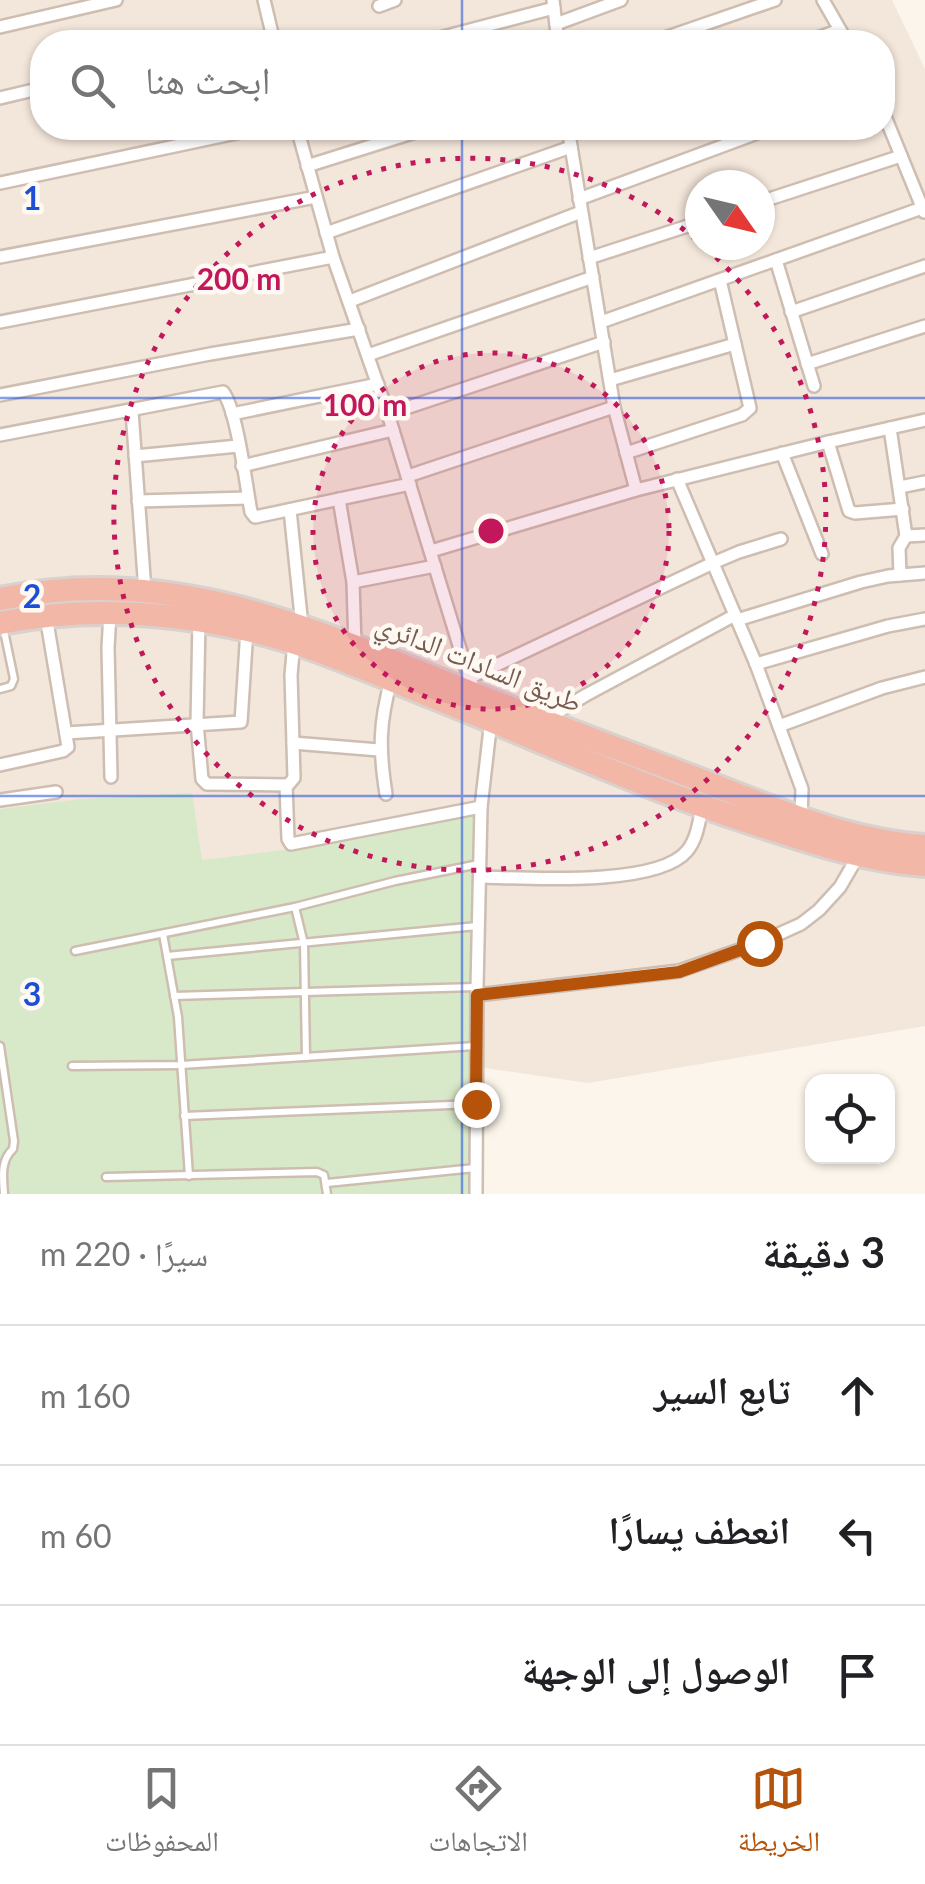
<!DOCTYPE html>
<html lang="ar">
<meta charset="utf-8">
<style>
:root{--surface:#fff;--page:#f6f6f6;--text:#202124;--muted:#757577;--line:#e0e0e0;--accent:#b45309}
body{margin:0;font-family:Lato,"Noto Naskh Arabic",sans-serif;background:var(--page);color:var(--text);direction:rtl}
.controls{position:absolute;right:30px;bottom:30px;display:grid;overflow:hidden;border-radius:20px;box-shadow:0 2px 8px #0004}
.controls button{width:90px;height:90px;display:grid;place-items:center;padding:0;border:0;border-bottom:2px solid var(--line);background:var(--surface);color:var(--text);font:50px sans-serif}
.compass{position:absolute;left:685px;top:170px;width:90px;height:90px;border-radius:50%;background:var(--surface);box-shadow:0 2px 8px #0004;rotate:124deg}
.stop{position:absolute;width:30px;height:30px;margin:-22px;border:8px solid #b45309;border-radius:50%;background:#fff}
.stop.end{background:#b45309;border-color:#fff;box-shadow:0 2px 10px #0008}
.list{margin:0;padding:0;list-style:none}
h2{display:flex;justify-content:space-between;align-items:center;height:130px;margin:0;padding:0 40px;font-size:42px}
h2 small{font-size:32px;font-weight:400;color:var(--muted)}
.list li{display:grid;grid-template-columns:65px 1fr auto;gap:30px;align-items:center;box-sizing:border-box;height:140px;padding:0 40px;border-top:2px solid var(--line)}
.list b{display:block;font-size:38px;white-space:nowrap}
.list em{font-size:32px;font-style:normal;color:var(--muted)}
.icon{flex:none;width:55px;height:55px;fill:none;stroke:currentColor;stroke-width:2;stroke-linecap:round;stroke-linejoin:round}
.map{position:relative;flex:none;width:925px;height:1194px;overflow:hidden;direction:ltr}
.search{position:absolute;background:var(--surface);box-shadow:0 2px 8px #0004;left:30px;right:30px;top:30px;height:110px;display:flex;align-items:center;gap:25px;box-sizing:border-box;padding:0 35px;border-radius:40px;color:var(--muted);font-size:38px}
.sheet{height:550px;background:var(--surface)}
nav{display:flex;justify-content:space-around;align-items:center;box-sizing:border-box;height:140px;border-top:2px solid var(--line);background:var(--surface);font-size:28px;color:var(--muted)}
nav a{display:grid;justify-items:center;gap:5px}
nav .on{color:var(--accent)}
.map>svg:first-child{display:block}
.residential{fill:#f3e6da;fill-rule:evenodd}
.green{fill:#d8e9c9}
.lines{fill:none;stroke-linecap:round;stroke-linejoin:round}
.lane-casing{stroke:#cebdb1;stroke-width:11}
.street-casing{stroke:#cebdb1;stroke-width:16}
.highway-casing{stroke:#d9d1ce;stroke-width:28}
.lane{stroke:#fff;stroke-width:6}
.street{stroke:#fff;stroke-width:11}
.highway{stroke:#f2b7a6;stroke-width:22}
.route{stroke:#b45309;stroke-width:12}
.grid{fill:none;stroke:#1d4ed8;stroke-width:2.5;stroke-opacity:0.55}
.ring{fill:none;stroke:#c2185b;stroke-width:5;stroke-dasharray:5 10}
.labels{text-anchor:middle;stroke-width:9;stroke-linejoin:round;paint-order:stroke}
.street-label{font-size:28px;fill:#765b4f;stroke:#fef9f2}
.grid-label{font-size:32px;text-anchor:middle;font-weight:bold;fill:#1d4ed8;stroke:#fef9f2;stroke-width:9;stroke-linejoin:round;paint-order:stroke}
.centre{fill:#c2185b;stroke:#fef9f2;stroke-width:5}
.ring-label{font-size:30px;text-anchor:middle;font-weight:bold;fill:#c2185b;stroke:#fef9f2;stroke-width:9;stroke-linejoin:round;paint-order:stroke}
</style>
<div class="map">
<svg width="925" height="1194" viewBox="0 0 925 1194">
<rect width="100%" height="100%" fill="#fcf5eb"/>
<path class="residential" d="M0,0h892l33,69v957l-337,57 -158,-23 -430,-157zM42,42h840v86h-840zM700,185h60v60h-60z"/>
<polygon class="green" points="192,793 202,860 308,847 465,814 479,817 471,1194 0,1194 0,809 82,799"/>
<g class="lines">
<g class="lane-casing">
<g id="lane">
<polyline points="0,689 11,686 14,679 3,626"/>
<polyline points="295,907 304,944 306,1057"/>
<polyline points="163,934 178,1017 189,1176"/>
<polyline points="75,951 295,907 395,881 479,864"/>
<polyline points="167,956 477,926"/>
<polyline points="174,996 475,987"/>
<path d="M0,1046l14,95 -1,8c-13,12 -10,29 -9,45"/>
<polyline points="72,1066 181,1065 475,1046"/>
<polyline points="184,1116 475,1104"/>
<polyline points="106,1177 317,1172 324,1175 327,1194"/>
<polyline points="327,1183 475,1168"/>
</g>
</g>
<g class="street-casing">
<g id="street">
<polyline points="264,0 274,42"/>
<polyline points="553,0 558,42"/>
<polyline points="823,0 847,42"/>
<polyline points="379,6 395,0"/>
<polyline points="556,24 621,0"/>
<polyline points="0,27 116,0"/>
<polyline points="245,42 272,36"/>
<polyline points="424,42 554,8"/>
<polyline points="653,42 775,0"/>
<polyline points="806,42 840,30"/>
<polyline points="0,98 42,88"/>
<polyline points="882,109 924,212"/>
<polyline points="297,128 333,257 388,414 469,678 475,691"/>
<polyline points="568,128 614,407 636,490"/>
<polyline points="299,135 321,128"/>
<polyline points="307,166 428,128"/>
<polyline points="0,183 260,128"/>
<polyline points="579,199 771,128"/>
<polyline points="760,202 901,156"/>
<polyline points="326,233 571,147"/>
<polyline points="0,257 316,197"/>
<polyline points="589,258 700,222"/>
<polyline points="776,260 814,386"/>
<polyline points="350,301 581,212"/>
<polyline points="791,312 925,266"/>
<polyline points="0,322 333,257"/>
<polyline points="601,322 922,208"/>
<polyline points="368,355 593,277"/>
<polyline points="807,364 925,326"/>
<polyline points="610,380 735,344"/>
<polyline points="0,395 210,354 359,329"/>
<polyline points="132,411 145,591"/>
<polyline points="232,414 378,384"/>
<polyline points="388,414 604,342"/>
<polyline points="890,428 906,536 899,548 900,575"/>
<path d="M0,435l223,-43c14,18 23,93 28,120l4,5 155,-33"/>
<polyline points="828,442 849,511 855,513 903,509"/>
<polyline points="626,453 742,415 750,408 720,280"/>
<polyline points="782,453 822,554"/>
<polyline points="135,456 238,446"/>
<polyline points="242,466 393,430"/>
<polyline points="408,476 614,407"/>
<polyline points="677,479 756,664"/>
<polyline points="900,487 925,482"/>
<polyline points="339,499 353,582 355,646"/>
<polyline points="138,501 248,498"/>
<polyline points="290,510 302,626"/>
<polyline points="906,536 925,535"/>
<polyline points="431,551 636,490 828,442 925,420"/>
<polyline points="353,582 435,566"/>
<polyline points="110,613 108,648 111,777"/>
<polyline points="199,620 197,723 202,779 207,784 288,785 294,778 291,675 294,642"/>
<polyline points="737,620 861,582 888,576 925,573"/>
<polyline points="469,678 713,563 739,552 781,539"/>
<polyline points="543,721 586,695 735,615"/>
<polyline points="779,726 882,688 925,677"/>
<polyline points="66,733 241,722 247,629"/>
<polyline points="293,743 379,750"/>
<polyline points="0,765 63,751 68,747 46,616"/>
<polyline points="286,785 288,839 291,844 481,807"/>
<path d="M386,794c-7,-45 -7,-70 5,-114"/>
<polyline points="0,800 56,792"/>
<polyline points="801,818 802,789 756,664 888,626 925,619"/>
<path d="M480,877c46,1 177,10 207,-26 10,-12 12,-29 15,-44"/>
<polyline points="477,995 679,971 759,943 801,924 819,910 840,887 858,856"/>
<polyline points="476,1194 477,987 481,807 491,720"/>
</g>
</g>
<g class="highway-casing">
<g id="highway">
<path d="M0,599c172,-36 312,30 467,92 80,32 161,61 241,92 70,27 140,58 217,63"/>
<path d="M0,623c96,-19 199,-10 292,19 47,15 94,36 141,55 105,42 209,90 316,125 58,19 115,39 176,43"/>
</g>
</g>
<use href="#lane" class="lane"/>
<use href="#street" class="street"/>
<use href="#highway" class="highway"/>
</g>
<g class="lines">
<polyline class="route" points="476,1104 477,995 679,972 759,943"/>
</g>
<path class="grid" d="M462,0v42M462,128v1066M0,398h925M0,796h925"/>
<circle cx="491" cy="531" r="178" fill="#c2185b" fill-opacity=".12"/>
<g class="ring">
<circle cx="491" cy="531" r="178"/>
<path d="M705 247A356 356 0 1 1 698 241"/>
</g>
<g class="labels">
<g class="street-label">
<text transform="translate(479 663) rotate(22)" y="10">طريق السادات الدائري</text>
</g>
</g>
<g class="grid-label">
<text x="32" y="210">1</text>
<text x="32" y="608">2</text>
<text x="32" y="1006">3</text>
</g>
<circle cx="491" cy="531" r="15" class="centre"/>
<g class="ring-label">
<text x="239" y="290">200 m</text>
<text x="365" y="416">100 m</text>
</g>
</svg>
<div class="controls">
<button><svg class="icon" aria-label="locate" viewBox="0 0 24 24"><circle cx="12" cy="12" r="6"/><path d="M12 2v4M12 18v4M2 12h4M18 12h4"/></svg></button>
</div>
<svg class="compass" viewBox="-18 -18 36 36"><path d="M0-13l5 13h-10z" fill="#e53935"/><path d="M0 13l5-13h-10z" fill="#757577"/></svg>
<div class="stop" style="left:759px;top:943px"></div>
<div class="stop end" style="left:476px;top:1104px"></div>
<div class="search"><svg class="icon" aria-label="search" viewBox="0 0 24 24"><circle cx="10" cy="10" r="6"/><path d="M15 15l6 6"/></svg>ابحث هنا</div>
</div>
<section class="sheet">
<h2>3 دقيقة<small>سيرًا · 220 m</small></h2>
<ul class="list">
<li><svg class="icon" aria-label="ahead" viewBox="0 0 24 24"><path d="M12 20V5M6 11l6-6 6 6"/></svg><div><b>تابع السير</b></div><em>160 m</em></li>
<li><svg class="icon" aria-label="left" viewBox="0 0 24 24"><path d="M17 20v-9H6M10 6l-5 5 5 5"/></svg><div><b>انعطف يسارًا</b></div><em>60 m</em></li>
<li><svg class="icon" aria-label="arrive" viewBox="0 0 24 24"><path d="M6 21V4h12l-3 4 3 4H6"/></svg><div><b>الوصول إلى الوجهة</b></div></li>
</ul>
</section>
<nav>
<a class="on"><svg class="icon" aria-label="map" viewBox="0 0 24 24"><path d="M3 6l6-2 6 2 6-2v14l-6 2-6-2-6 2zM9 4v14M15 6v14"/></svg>الخريطة</a>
<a><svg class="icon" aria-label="directions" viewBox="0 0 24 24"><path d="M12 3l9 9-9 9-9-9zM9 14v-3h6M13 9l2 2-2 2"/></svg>الاتجاهات</a>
<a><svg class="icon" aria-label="saved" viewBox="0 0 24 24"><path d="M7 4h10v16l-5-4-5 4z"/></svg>المحفوظات</a>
</nav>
